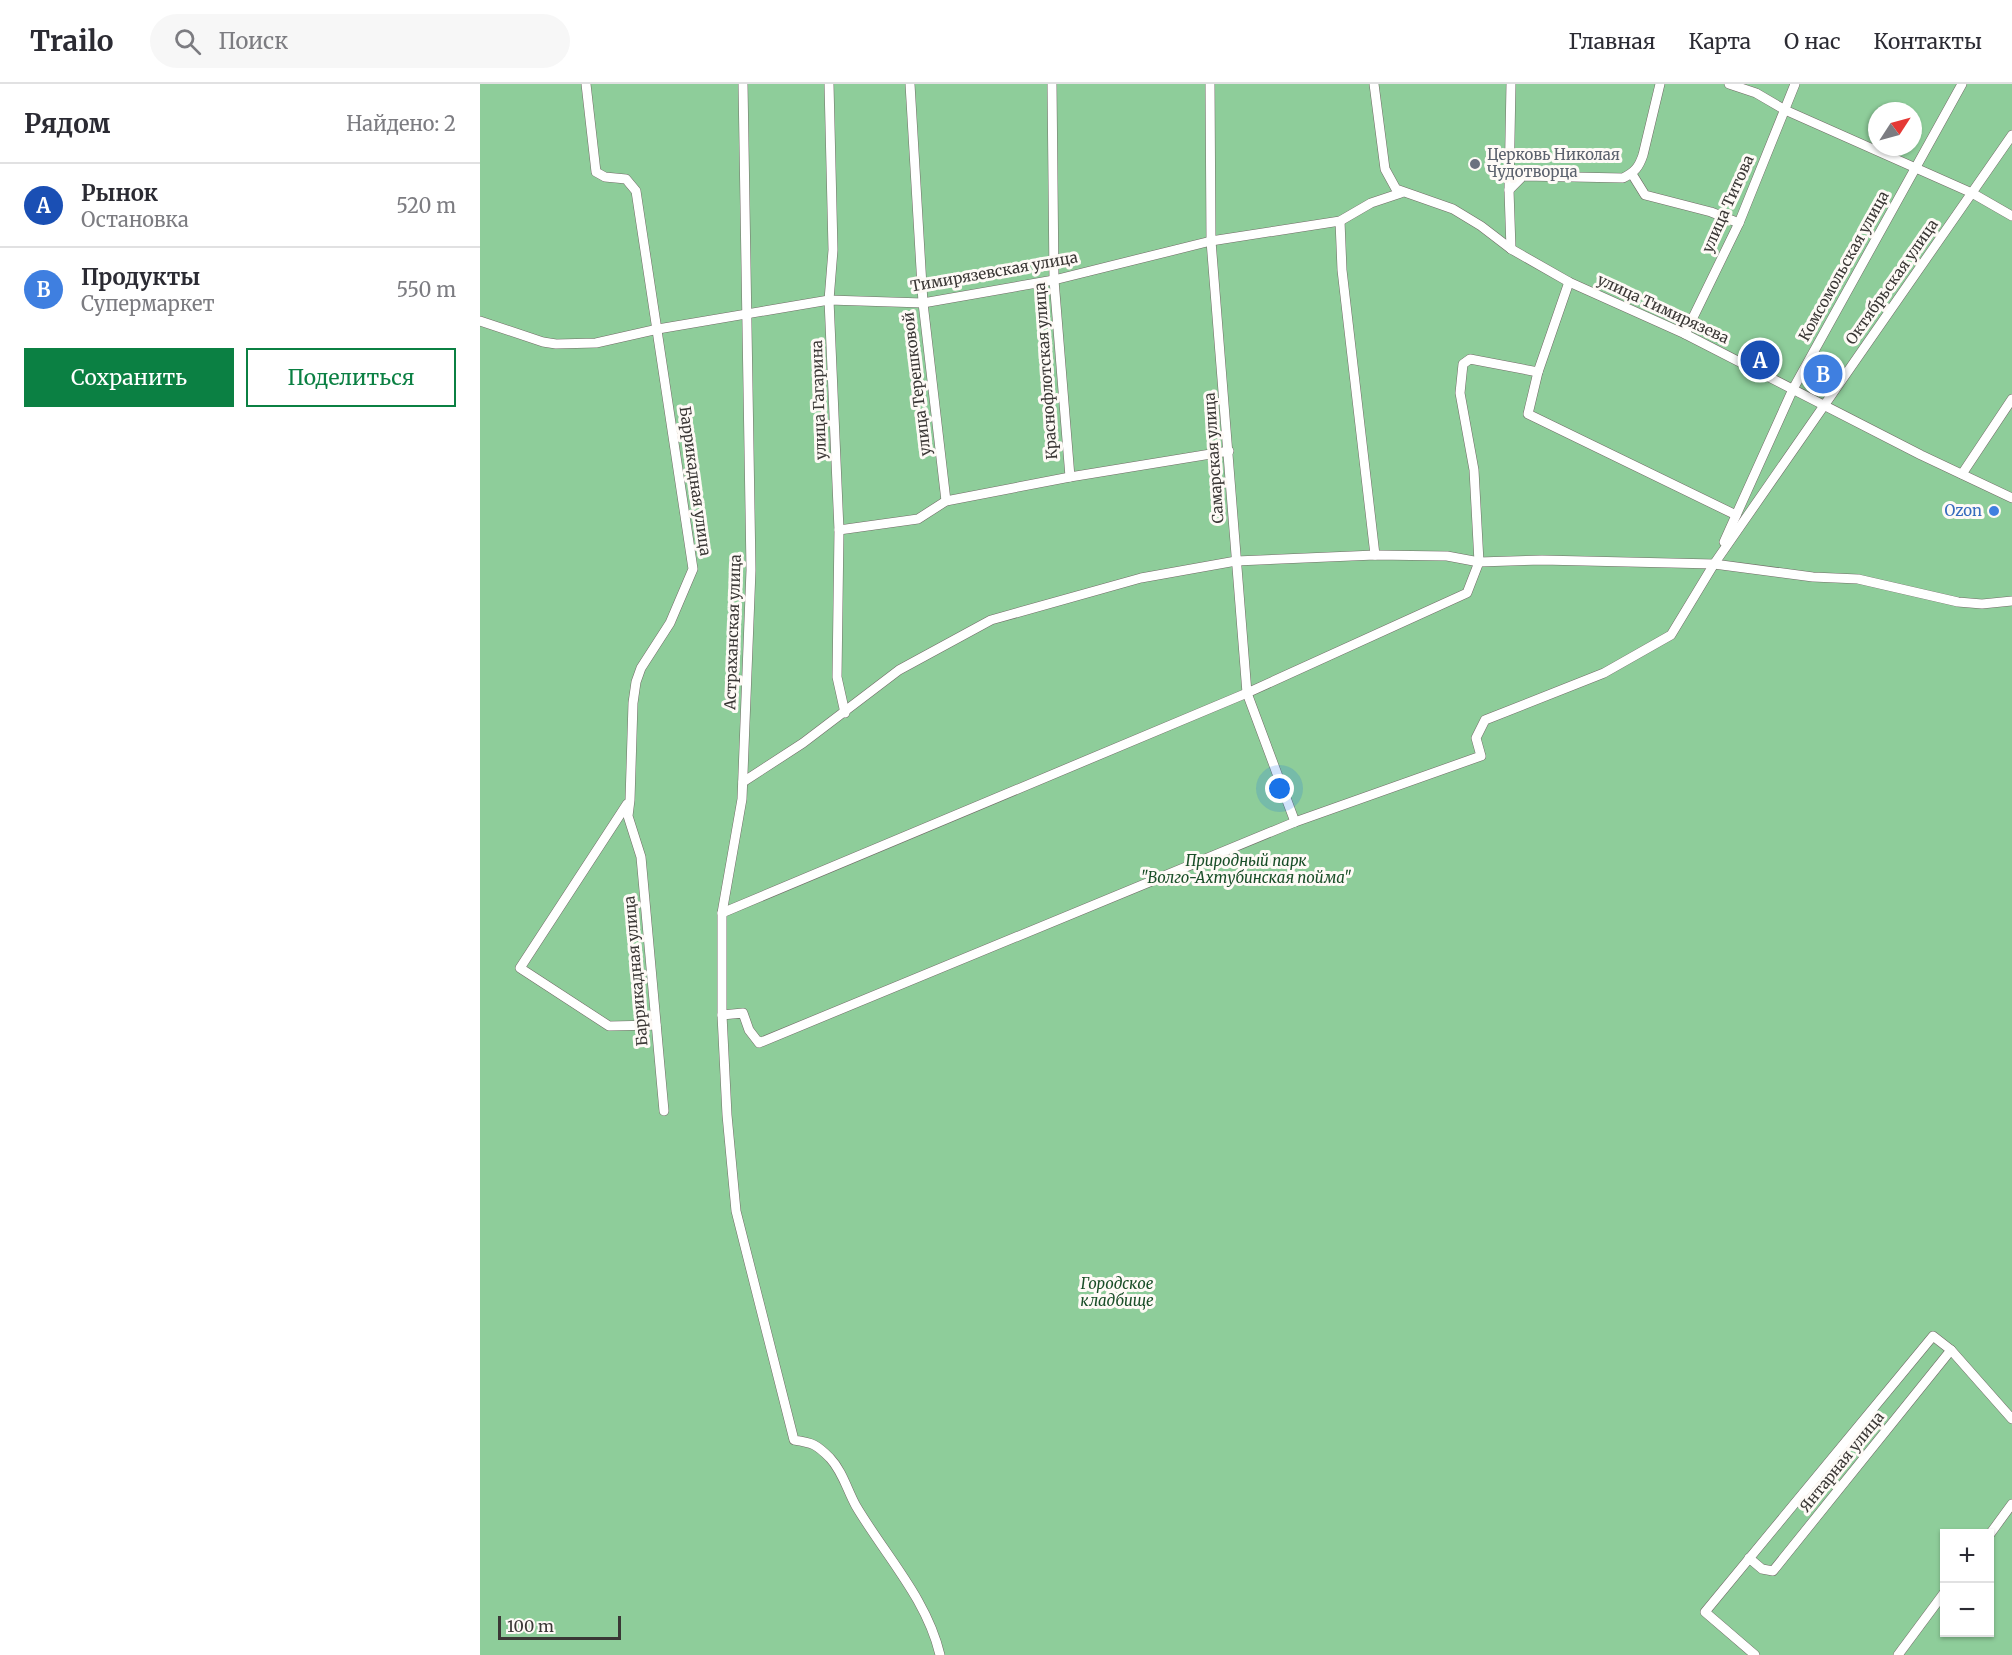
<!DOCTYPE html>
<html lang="ru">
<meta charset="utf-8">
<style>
:root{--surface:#fff;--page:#f7f7f7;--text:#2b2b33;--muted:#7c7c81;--line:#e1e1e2;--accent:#0b8043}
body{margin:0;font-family:Merriweather,serif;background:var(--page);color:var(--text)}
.controls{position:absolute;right:18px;bottom:18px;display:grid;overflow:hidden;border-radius:0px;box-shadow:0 2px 4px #0004}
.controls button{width:54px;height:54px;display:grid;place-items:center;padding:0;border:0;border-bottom:2px solid var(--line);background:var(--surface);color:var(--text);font:30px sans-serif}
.compass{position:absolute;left:1388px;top:18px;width:54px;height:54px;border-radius:50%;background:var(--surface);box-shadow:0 2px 4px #0004;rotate:54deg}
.scale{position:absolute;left:18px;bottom:15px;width:123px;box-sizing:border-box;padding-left:6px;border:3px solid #3a3735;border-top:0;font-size:16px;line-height:21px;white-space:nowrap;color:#3a3735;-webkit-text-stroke:4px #fefaf6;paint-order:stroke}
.you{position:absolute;left:800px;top:705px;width:21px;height:21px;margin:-15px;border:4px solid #fff;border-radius:50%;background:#1a73e8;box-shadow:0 0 0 9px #1a73e833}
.badge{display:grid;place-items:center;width:39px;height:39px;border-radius:50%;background:var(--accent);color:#fff;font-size:20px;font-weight:700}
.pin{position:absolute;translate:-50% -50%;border:3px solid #fff;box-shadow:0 2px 6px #0006}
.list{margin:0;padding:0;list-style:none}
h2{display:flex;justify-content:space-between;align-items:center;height:78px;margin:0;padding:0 24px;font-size:26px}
h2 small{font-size:20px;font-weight:400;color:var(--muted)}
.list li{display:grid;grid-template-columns:39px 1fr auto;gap:18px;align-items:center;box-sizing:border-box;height:84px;padding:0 24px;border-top:2px solid var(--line)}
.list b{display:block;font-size:22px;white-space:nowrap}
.list p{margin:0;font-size:20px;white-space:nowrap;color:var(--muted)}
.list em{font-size:20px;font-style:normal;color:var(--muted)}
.actions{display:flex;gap:12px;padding:18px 24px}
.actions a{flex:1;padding:14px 0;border:2px solid var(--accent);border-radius:0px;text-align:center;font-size:21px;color:var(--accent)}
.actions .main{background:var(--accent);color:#fff}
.icon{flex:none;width:33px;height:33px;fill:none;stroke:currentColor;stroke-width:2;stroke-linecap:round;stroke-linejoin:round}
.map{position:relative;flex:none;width:1532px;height:1571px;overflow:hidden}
header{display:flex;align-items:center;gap:36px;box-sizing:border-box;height:84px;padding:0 30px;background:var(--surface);border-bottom:2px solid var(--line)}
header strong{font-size:28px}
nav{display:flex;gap:33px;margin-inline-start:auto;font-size:21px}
.search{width:420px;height:54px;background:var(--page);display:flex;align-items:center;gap:15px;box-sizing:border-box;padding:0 21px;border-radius:33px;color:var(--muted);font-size:22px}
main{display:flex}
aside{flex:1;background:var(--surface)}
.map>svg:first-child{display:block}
.green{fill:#8ecd9a;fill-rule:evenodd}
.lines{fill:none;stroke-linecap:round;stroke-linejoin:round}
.minor-casing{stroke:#716b66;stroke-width:10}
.minor{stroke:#fff;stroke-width:9}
.worship-dot{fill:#6b7280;stroke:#fefaf6;stroke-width:2}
.shop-dot{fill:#3f7fe0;stroke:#fefaf6;stroke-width:2}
.labels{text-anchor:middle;stroke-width:6;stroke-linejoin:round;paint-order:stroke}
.worship-label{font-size:15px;fill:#5b616d;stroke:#fefaf6;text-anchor:start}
.street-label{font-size:15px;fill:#3a3735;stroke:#fefaf6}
.shop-label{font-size:15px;fill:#366cbe;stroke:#fefaf6;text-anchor:end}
.park-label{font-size:15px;font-style:italic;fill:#194e28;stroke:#fefaf6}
</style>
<header>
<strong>Trailo</strong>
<div class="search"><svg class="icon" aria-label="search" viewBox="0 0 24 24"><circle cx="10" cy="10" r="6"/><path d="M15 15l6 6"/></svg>Поиск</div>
<nav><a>Главная</a><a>Карта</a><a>О нас</a><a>Контакты</a></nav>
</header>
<main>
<aside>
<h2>Рядом<small>Найдено: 2</small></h2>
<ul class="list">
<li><span class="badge" style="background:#1a4fb4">A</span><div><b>Рынок</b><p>Остановка</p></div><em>520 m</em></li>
<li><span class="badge" style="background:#3f7fe0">B</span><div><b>Продукты</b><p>Супермаркет</p></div><em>550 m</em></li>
</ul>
<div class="actions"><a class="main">Сохранить</a><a>Поделиться</a></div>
</aside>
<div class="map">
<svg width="1532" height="1571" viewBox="0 0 1532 1571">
<rect width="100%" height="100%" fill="#f3ece6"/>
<path class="green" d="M0,0h1532v1571h-1532zM1397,27h36v36h-36zM1464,1450h46v98h-46z"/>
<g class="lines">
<g class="minor-casing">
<g id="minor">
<polyline points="106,0 116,88 125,93 146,95 156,107 213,485 190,539 161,584 156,598 153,619 150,716 148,732 161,773 184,1027"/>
<path d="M263,0l8,486 -9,229 -20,114v102l5,100 9,96 58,229c19,3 22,4 36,18 13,14 17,32 26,48 29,49 71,93 84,149"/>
<polyline points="349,0 353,166 349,216 359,446 357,593 365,629"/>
<polyline points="430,0 443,219 466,417"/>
<polyline points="572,0 574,196 590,393"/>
<polyline points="730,0 731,157 767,609 815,738"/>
<polyline points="894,0 905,85 916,105 973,125 1001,142 1031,165 1089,198 1205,250 1441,371 1532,414"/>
<polyline points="1249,0 1276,9 1305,26 1492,109 1532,132"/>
<polyline points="1152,90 1165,111 1231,128 1259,139"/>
<path d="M1029,106l14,-14 100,2c12,-6 16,-11 20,-23l17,-71"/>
<polyline points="860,137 862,186 895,471"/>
<polyline points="1031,165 1029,106 1031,0"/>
<polyline points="1089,198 1058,288 1048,330 1256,431"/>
<polyline points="0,237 63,258 76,260 116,259 178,245 349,216 443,219 574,196 731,157 860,137 891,119 921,109"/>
<polyline points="1205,250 1259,139 1315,0"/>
<polyline points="1482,390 1532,315"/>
<polyline points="359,446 438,435 466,417 590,393 749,367"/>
<polyline points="1244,458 1313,305 1482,0"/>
<polyline points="263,698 323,659 419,586 511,536 661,494 756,477 895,471 967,472 999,478 1062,476 1234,480 1333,493 1378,495 1478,518 1502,520 1532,517"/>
<polyline points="147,720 40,884 129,942 176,941"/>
<polyline points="242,829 767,609 987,509 999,478 994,386 980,309 983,280 990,275 1058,288"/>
<polyline points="242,931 263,929 269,946 279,959 815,738 1001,672 996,654 1005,636 1124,589 1191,551 1234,480 1532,51"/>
<polyline points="1510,1450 1532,1420"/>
<polyline points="1269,1474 1282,1485 1293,1487 1471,1266"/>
<polyline points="1275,1571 1225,1528 1453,1252 1471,1266 1532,1335"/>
<polyline points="1418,1571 1464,1509"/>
</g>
</g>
<use href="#minor" class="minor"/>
</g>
<circle class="worship-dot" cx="995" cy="80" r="6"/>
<circle class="shop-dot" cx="1514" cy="427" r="6"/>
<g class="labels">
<g class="worship-label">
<text x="1007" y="76">Церковь Николая<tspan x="1007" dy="17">Чудотворца</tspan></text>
</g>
<g class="street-label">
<text transform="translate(1248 120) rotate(-66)" y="5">улица Титова</text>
<text transform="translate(1364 182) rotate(-61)" y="5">Комсомольская улица</text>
<text transform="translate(514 188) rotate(-10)" y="5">Тимирязевская улица</text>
<text transform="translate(1412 198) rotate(-55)" y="5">Октябрьская улица</text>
<text transform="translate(1183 225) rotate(25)" y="5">улица Тимирязева</text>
<text transform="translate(566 287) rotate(-94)" y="5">Краснофлотская улица</text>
<text transform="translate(437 300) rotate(-97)" y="5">улица Терешковой</text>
<text transform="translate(339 316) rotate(-92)" y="5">улица Гагарина</text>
<text transform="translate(734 374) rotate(-94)" y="5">Самарская улица</text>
<text transform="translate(215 397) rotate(82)" y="5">Баррикадная улица</text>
<text transform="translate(253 548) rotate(-88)" y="5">Астраханская улица</text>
<text transform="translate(156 887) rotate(-95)" y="5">Баррикадная улица</text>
<text transform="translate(1362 1378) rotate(-51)" y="5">Янтарная улица</text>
</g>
<g class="shop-label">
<text x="1502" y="432">Ozon</text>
</g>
<g class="park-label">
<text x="766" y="782">Природный парк<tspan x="766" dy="17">"Волго-Ахтубинская пойма"</tspan></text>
<text x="637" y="1205">Городское<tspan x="637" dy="17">кладбище</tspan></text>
</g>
</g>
</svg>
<div class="controls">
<button>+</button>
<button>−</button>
</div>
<svg class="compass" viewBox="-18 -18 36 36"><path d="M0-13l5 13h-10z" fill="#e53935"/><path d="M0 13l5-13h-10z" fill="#7c7c81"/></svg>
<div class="scale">100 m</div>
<div class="you"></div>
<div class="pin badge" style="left:1280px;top:276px;background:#1a4fb4">A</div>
<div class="pin badge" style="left:1343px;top:290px;background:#3f7fe0">B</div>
</div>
</main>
